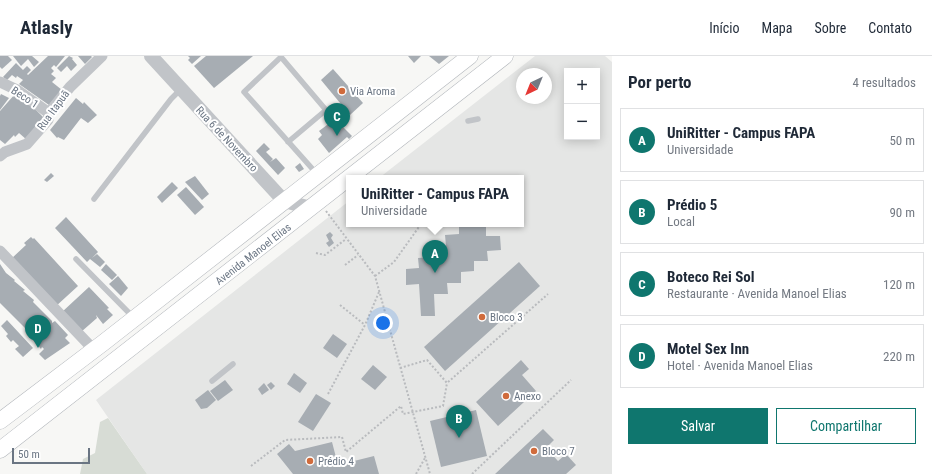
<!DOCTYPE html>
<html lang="pt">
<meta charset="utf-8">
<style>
:root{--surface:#fff;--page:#f6f6f7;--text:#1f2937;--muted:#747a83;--line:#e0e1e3;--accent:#0f766e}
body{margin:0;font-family:"Roboto Condensed",sans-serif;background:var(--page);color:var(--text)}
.controls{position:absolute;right:12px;top:12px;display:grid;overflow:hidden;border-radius:0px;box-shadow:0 2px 10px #0003}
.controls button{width:36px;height:36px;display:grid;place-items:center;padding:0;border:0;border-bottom:1px solid var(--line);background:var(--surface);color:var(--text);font:20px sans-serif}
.compass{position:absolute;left:516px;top:12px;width:36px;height:36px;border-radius:50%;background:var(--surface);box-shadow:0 2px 10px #0003;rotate:223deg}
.scale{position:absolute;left:12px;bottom:10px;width:78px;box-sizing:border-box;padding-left:4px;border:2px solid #6a7583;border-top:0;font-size:11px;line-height:14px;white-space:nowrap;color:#6a7583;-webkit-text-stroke:3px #fff;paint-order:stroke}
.you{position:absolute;left:383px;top:267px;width:14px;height:14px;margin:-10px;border:3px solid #fff;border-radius:50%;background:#1a73e8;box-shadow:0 0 0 6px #1a73e833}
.badge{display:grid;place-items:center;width:26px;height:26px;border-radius:50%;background:var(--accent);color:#fff;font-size:13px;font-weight:700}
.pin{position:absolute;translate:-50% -33px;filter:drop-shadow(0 1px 2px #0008)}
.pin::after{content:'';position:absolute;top:21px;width:14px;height:12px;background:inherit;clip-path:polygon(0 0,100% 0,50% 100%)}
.popup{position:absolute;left:346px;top:119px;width:178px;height:52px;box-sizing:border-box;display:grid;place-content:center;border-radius:0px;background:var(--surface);filter:drop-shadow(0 1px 3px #0005);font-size:13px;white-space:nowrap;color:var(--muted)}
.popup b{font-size:15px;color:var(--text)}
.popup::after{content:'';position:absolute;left:50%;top:100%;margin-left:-8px;border:8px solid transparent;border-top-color:var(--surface)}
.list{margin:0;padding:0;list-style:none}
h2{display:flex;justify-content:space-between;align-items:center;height:52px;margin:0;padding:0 16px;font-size:17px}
h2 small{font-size:13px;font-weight:400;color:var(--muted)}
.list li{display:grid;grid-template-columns:26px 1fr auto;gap:12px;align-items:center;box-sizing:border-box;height:64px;margin:0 8px 8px;padding:0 8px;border:1px solid var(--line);border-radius:0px}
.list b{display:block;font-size:15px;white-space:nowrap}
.list p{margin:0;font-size:13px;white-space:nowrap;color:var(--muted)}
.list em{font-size:13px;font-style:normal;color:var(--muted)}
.actions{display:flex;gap:8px;padding:12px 16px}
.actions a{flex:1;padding:9px 0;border:1px solid var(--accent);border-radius:0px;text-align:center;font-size:14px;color:var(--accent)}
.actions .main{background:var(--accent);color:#fff}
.map{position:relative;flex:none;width:612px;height:418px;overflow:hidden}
header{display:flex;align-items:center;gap:24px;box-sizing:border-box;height:56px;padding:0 20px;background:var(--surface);border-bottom:1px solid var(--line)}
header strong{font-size:19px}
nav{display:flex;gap:22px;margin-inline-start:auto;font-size:14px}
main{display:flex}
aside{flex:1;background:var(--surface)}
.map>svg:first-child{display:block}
.built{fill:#e5e6e5;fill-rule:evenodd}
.green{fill:#d7dcd5}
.building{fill:#a7adb3}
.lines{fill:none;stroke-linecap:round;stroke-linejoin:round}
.secondary-casing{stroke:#b2b6bb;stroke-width:17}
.path{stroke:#b9bbbe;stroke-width:2;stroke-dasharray:2 2;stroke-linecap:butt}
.service{stroke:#c1c4c8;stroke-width:5.5}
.minor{stroke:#c1c4c8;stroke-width:11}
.tertiary{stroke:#c1c4c8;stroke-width:14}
.secondary{stroke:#fff;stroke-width:16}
.poi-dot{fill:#d06b3c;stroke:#fff;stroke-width:1.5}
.labels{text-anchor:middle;stroke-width:4;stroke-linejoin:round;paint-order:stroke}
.poi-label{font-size:11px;fill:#6a7583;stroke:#fff;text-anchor:start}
.street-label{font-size:11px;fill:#6a7583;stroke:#fff}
</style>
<header>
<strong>Atlasly</strong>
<nav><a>Início</a><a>Mapa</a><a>Sobre</a><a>Contato</a></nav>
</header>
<main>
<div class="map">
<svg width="612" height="418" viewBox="0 0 612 418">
<rect width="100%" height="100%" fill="#f7f7f5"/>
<path class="built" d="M535,0h70l7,6v412h-465l-51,-74 253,-199v23h172v-46h-142zM567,15h30v66h-30zM522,18h24v24h-24z"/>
<polygon class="green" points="108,362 147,418 80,418 83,403 95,397 100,366"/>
<g class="building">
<polygon points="0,0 8,0 12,4 2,13 0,11"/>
<polygon points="13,0 32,0 39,6 34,11 28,3 21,10"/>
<polygon points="48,0 65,0 56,11 54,9 51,12 54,15 51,18 56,22 52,26 62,34 49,49 19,28 23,24 17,20 16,22 12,19 7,24 3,21 16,7 23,14 27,10 31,14 27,18 28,19"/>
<polygon points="69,0 73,2 72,3 77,9 71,15 67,10 61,16 57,12"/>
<polygon points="78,0 91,0 92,1 85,8"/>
<polygon points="188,0 201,0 192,8 188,4 190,2"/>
<polygon points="206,0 253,0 214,32 194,10"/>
<polygon points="408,0 421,0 414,7"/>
<polygon points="429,0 449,0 439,8"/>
<polygon points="333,13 363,47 350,59 321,24"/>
<polygon points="1,38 9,42 0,54 0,40"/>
<polygon points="15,38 25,47 27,45 45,63 27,84 19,77 15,81 14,79 5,88 0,84 0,55"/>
<polygon points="76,42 83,48 84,46 97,59 88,67 81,62 64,84 58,81 57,82 50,74"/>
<polygon points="335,63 352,80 349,83 347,81 329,97 318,83 322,79 319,75"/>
<polygon points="264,87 270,93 266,96 273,103 270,106 276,102 285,112 278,119 256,95"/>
<polygon points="300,107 304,113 299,116 295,111"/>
<polygon points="51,117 54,120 47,126 44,124"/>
<polygon points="195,120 209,138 202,144 185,126"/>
<polygon points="172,126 178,132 162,147 157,141"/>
<polygon points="186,131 204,151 195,159 177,139"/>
<polygon points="66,161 98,196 92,202 97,198 105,206 100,211 90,203 87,206 55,172"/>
<polygon points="459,168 486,168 486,180 500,180 501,194 487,195 488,205 474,205 474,215 461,216 461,227 447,227 448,238 434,238 435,260 421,260 419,228 406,229 406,213 419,212 418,202 432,201 431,191 446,190 445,179 459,178"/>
<polygon points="330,176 333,179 331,182 334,187 329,191 326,187 329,185 326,179"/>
<polygon points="31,181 33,183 34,182 78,230 55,251 11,203 26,189 24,187"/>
<polygon points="519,206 540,230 445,315 424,291"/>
<polygon points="0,208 6,217 15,224 14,225 25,234 23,235 34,244 33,246 52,265 52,267 55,265 68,279 65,282 70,287 45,304 39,298 44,293 42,291 41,293 27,277 29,276 0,247"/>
<polygon points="106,208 117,219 112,224 101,214"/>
<polygon points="118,220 128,232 121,240 109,228"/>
<polygon points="89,231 109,252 107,253 113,259 103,268 96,259 97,262 81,276 62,256"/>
<polygon points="7,264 33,292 23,301 15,293 19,290 13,284 11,286 6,280 8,278 1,270"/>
<polygon points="333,278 347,288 337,302 323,292"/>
<polygon points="521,304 529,313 522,319 536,335 498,370 476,346"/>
<polygon points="373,309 387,321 375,334 361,323"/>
<polygon points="294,317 307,327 300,337 287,328"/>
<polygon points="225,324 233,334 218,345 210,335"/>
<polygon points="271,326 275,330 271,334 267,329"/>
<polygon points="264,327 269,334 262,339 258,333"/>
<polygon points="208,334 216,344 207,352 201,353 195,344"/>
<polygon points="316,338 331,347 313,375 298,366"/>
<polygon points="476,354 487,400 441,411 430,365"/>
<polygon points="543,373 554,384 546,392 558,405 566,398 576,409 566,418 495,418"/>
<polygon points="332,386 338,409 374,400 379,418 293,418 277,398 289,388 295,395"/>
</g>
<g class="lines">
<g class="secondary-casing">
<g id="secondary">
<polyline points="0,365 103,287 470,0"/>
<polyline points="0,394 505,0"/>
</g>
</g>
<g class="path">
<polyline points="326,155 375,220 430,418"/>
<polyline points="316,197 325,199 346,183"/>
<polyline points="345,209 358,199"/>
<polyline points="375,220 394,206 421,168"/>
<polyline points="340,249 365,269"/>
<polyline points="400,312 427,304 447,327 548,238"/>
<polyline points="328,338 365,269 379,236"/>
<polyline points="251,410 285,384 342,381 346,396 401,350 403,358 443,350 447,327"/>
<polyline points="416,418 425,402"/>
<polyline points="472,418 571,324"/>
</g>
<g class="service">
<polyline points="468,65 478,63"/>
<polyline points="288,86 326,54 281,1 244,36 317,118"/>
<polyline points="94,143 171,43 181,33"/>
<polyline points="76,203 134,262"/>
<polyline points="212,325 233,308"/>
</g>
<g class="minor">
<polyline points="0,26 17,34 49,57"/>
<polyline points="0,100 5,96 27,88 48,64 49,57 70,31 102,0"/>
<polyline points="0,195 94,294"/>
</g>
<polyline class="tertiary" points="151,0 284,145 311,152"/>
<use href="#secondary" class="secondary"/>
</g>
<g class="poi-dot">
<circle cx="342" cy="35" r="4"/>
<circle cx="482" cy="261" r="4"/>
<circle cx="506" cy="340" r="4"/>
<circle cx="534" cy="395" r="4"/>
<circle cx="310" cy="405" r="4"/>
</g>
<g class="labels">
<g class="poi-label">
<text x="350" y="39">Via Aroma</text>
<text x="490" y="265">Bloco 3</text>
<text x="514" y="344">Anexo</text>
<text x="542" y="399">Bloco 7</text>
<text x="318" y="409">Prédio 4</text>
</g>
<g class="street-label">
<text transform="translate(25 41) rotate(33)" y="4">Beco 1</text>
<text transform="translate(53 54) rotate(-54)" y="4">Rua Itapuã</text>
<text transform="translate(227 83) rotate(47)" y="4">Rua 6 de Novembro</text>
<text transform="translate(253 198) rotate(-38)" y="4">Avenida Manoel Elias</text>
</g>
</g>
</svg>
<div class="controls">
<button>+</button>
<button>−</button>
</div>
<svg class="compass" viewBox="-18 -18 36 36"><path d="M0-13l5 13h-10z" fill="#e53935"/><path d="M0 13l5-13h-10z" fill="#747a83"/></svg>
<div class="scale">50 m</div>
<div class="you"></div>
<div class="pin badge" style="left:435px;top:217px">A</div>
<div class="popup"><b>UniRitter - Campus FAPA</b>Universidade</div>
<div class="pin badge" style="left:459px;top:382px">B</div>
<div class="pin badge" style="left:337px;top:80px">C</div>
<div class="pin badge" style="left:38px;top:292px">D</div>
</div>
<aside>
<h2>Por perto<small>4 resultados</small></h2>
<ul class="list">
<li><span class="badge">A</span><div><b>UniRitter - Campus FAPA</b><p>Universidade</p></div><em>50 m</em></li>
<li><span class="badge">B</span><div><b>Prédio 5</b><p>Local</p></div><em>90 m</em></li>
<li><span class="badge">C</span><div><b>Boteco Rei Sol</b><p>Restaurante · Avenida Manoel Elias</p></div><em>120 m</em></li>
<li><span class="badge">D</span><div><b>Motel Sex Inn</b><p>Hotel · Avenida Manoel Elias</p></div><em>220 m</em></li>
</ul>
<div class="actions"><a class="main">Salvar</a><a>Compartilhar</a></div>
</aside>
</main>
